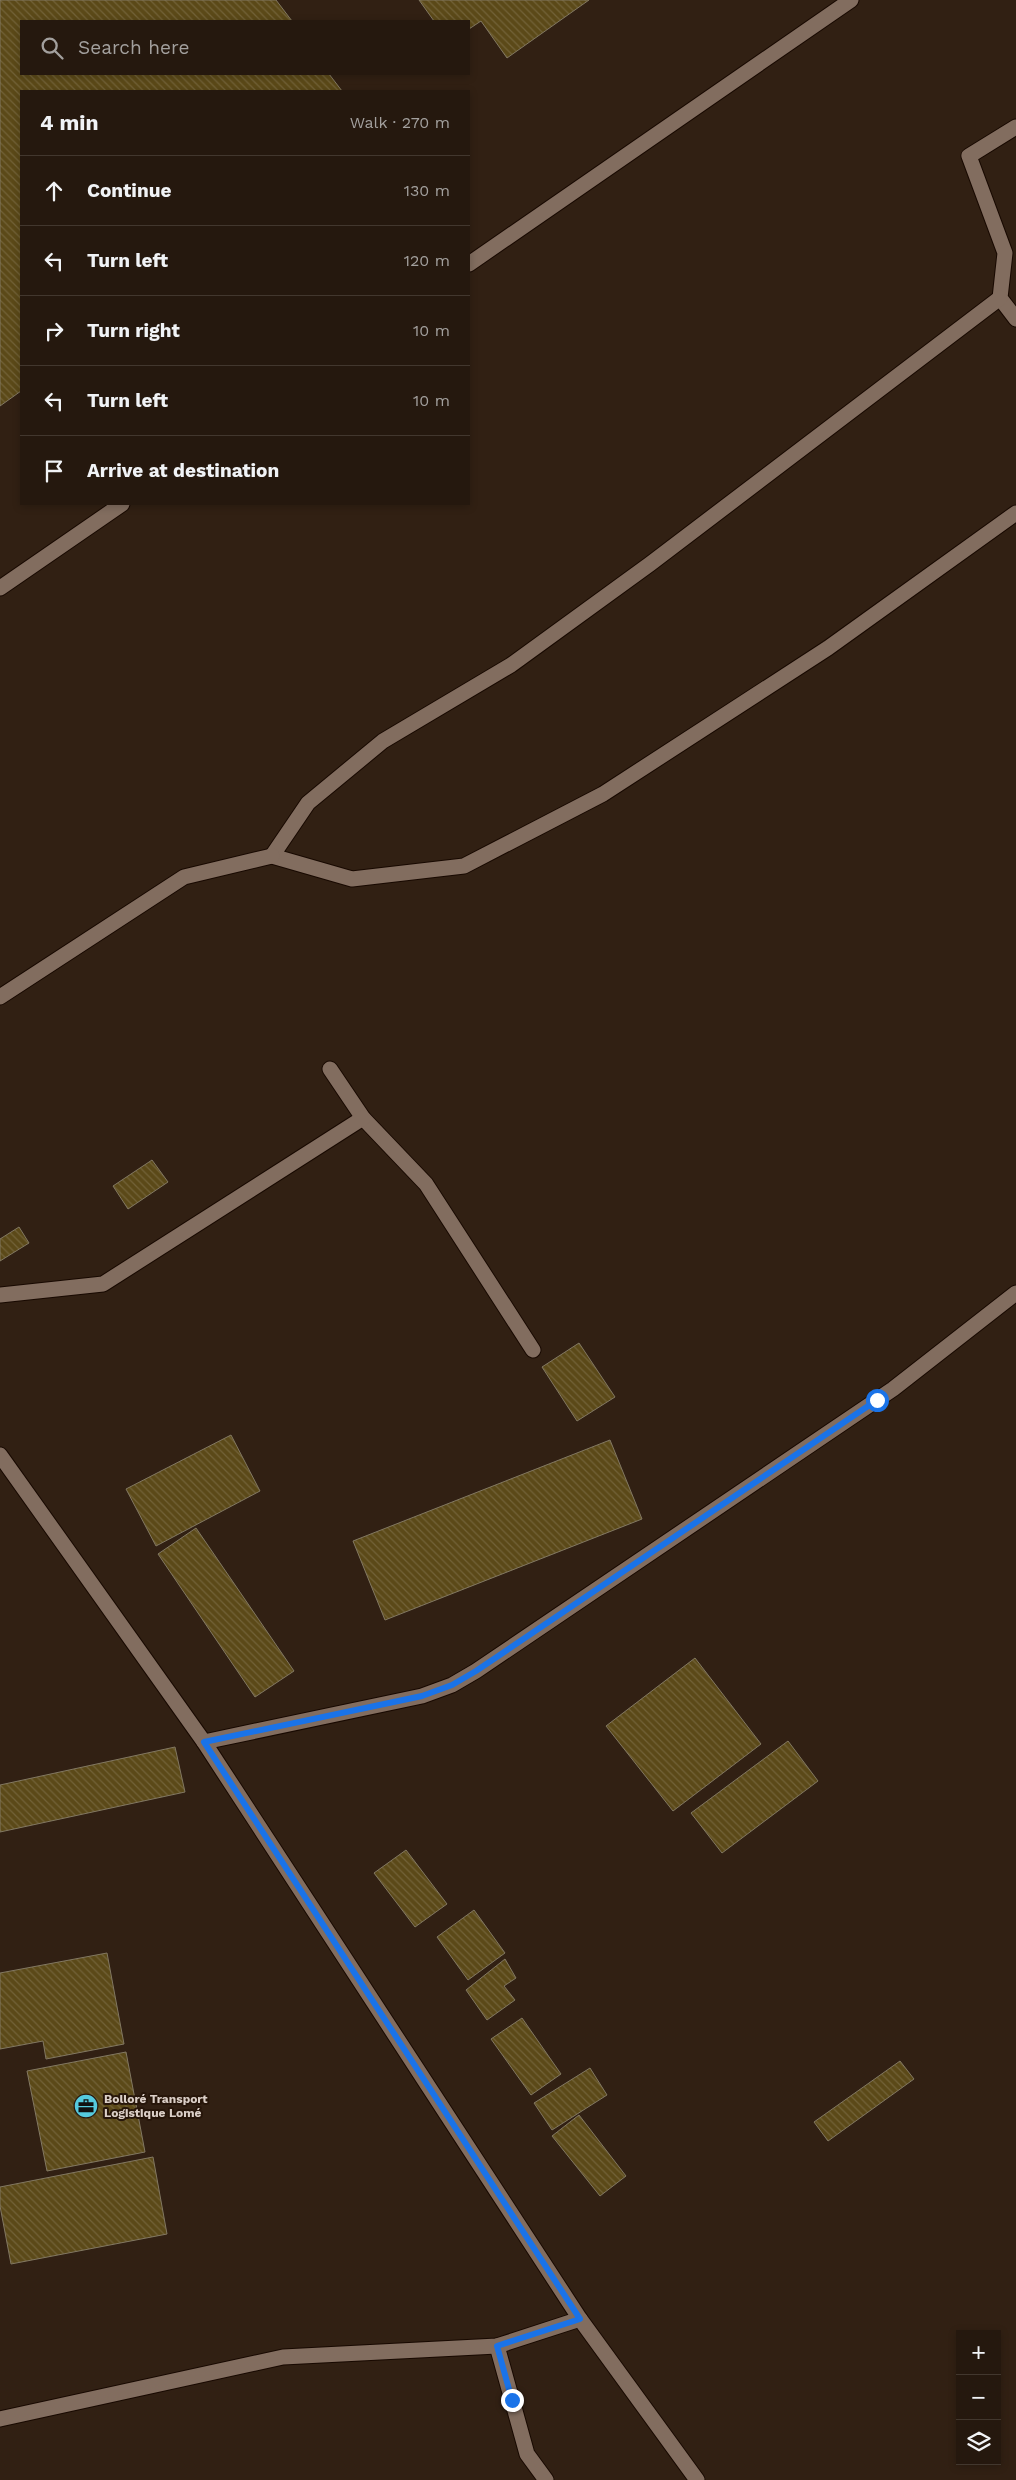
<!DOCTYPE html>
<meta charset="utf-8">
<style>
:root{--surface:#25180e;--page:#2d2117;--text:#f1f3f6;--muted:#a3a09e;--line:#42372e}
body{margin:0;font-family:"Work Sans",sans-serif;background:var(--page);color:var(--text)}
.controls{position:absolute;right:15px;bottom:15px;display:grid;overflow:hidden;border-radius:0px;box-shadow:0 2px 8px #0003}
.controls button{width:45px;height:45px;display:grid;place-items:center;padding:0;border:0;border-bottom:1px solid var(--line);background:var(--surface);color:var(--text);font:25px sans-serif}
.stop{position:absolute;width:15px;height:15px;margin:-11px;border:4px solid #1a73e8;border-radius:50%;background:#fff}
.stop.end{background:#1a73e8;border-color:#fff;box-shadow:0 1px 5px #0008}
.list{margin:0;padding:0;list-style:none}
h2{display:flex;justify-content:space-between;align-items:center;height:65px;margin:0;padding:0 20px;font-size:21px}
h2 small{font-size:16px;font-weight:400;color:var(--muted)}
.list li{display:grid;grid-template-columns:32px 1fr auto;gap:15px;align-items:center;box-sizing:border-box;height:70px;padding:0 20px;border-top:1px solid var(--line)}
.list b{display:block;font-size:19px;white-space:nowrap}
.list em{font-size:16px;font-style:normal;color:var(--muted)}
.icon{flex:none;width:28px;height:28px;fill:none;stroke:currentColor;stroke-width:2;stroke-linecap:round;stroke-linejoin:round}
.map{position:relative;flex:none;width:1016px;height:2480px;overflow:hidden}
.search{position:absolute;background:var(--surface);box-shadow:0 2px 8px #0003;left:20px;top:20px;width:450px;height:55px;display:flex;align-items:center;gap:12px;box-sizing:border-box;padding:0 18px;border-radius:0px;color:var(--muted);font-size:19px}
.panel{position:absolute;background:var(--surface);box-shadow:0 2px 8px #0003;left:20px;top:90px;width:450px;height:415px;border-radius:0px}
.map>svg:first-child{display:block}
.building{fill:url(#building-back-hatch);stroke:#827862}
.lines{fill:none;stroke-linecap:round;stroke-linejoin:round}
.service-casing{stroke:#180901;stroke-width:17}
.minor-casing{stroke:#180901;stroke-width:17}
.service{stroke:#826d5f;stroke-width:15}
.minor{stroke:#826d5f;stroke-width:15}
.route{stroke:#1a73e8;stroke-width:6}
.labels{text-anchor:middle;stroke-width:4;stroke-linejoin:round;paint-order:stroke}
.poi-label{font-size:12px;font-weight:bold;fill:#dbcfc7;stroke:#27160a;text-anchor:start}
</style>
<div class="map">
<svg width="1016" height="2480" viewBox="0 0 1016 2480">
<defs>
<pattern id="building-back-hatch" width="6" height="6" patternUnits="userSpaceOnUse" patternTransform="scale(1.25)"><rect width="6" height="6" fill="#5b4918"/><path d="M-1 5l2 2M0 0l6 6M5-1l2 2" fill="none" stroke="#726238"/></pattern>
</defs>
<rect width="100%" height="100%" fill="#312013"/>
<g class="building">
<polygon points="0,0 276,0 292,21 21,21 21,74 329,74 342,91 21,91 21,391 0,406"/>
<polygon points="419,0 589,0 507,58 481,21 469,29 469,21 434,21"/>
<polygon points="152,1160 168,1182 128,1209 113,1186"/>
<polygon points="19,1227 29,1243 0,1261 0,1239"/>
<polygon points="579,1343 615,1397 577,1421 542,1367"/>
<polygon points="231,1435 260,1491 156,1546 126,1489"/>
<polygon points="610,1440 642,1519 385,1620 353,1541"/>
<polygon points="196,1528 294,1671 255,1697 158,1554"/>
<polygon points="695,1658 761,1744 673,1811 606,1726"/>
<polygon points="788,1741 818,1781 722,1853 691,1813"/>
<polygon points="175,1747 185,1792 0,1832 0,1785"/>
<polygon points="406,1850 447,1904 415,1927 374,1873"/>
<polygon points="474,1910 505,1953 468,1980 437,1937"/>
<polygon points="107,1953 124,2044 46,2059 43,2041 0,2049 0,1973"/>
<polygon points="505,1959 516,1978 504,1986 515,2000 487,2020 466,1990"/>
<polygon points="522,2018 561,2074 531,2095 491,2039"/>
<polygon points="126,2052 145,2152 47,2171 27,2071"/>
<polygon points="900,2061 914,2079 828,2141 814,2122"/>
<polygon points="590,2068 607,2095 552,2130 534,2103"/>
<polygon points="579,2115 626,2176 600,2196 552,2136"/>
<polygon points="153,2157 167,2234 11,2264 0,2206 0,2187"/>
</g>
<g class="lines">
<g class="service-casing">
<g id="service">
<polyline points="1016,127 969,156 1005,253 1000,298 1016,319"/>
<polyline points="1000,298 650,564 511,665 383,741 308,803 272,856 352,879 464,866 603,794 828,648 1016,513"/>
<polyline points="0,997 184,877 272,856"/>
<polyline points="330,1069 363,1118 426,1184 533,1350"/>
<polyline points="0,1295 103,1284 363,1118"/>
<polyline points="204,1742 422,1696 452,1685 476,1671 893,1389 1016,1293"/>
<polyline points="497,2346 527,2454 546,2480"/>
<polyline points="0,2419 283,2357 497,2346 580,2319"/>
</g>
</g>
<g class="minor-casing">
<g id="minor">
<polyline points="469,264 851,0"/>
<polyline points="0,588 122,504"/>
<polyline points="0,1455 204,1742 580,2319 697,2480"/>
</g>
</g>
<use href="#service" class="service"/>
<use href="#minor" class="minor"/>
</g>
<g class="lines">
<polyline class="route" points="512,2400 497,2346 580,2319 204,1742 422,1696 452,1685 476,1671 877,1400"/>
</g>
<defs>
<g id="office-disc" transform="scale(1.25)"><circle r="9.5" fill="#55cade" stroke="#27160a"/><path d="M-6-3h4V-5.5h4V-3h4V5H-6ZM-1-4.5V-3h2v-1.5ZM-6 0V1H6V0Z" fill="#111"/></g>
</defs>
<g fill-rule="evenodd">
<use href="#office-disc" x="86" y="2106"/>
</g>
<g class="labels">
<g class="poi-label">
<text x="104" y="2103">Bolloré Transport<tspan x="104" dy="14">Logistique Lomé</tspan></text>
</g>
</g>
</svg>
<div class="controls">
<button>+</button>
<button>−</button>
<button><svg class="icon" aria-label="layers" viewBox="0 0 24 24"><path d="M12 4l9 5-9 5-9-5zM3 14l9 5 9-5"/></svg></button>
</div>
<div class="stop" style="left:877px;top:1400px"></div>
<div class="stop end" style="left:512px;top:2400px"></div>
<div class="search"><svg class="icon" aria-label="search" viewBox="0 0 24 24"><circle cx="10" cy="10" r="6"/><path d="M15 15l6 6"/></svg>Search here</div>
<section class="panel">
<h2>4 min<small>Walk · 270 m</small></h2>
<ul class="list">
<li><svg class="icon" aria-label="ahead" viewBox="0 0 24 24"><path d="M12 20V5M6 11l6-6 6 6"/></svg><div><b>Continue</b></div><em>130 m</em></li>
<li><svg class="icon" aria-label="left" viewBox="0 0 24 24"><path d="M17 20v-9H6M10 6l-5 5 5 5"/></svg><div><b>Turn left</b></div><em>120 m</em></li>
<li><svg class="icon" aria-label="right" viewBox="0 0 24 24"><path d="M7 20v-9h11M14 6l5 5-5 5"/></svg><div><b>Turn right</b></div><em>10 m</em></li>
<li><svg class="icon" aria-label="left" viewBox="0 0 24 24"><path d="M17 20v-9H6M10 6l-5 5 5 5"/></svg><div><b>Turn left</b></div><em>10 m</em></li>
<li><svg class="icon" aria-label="arrive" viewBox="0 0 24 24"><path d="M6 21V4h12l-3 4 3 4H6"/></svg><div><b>Arrive at destination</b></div></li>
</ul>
</section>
</div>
